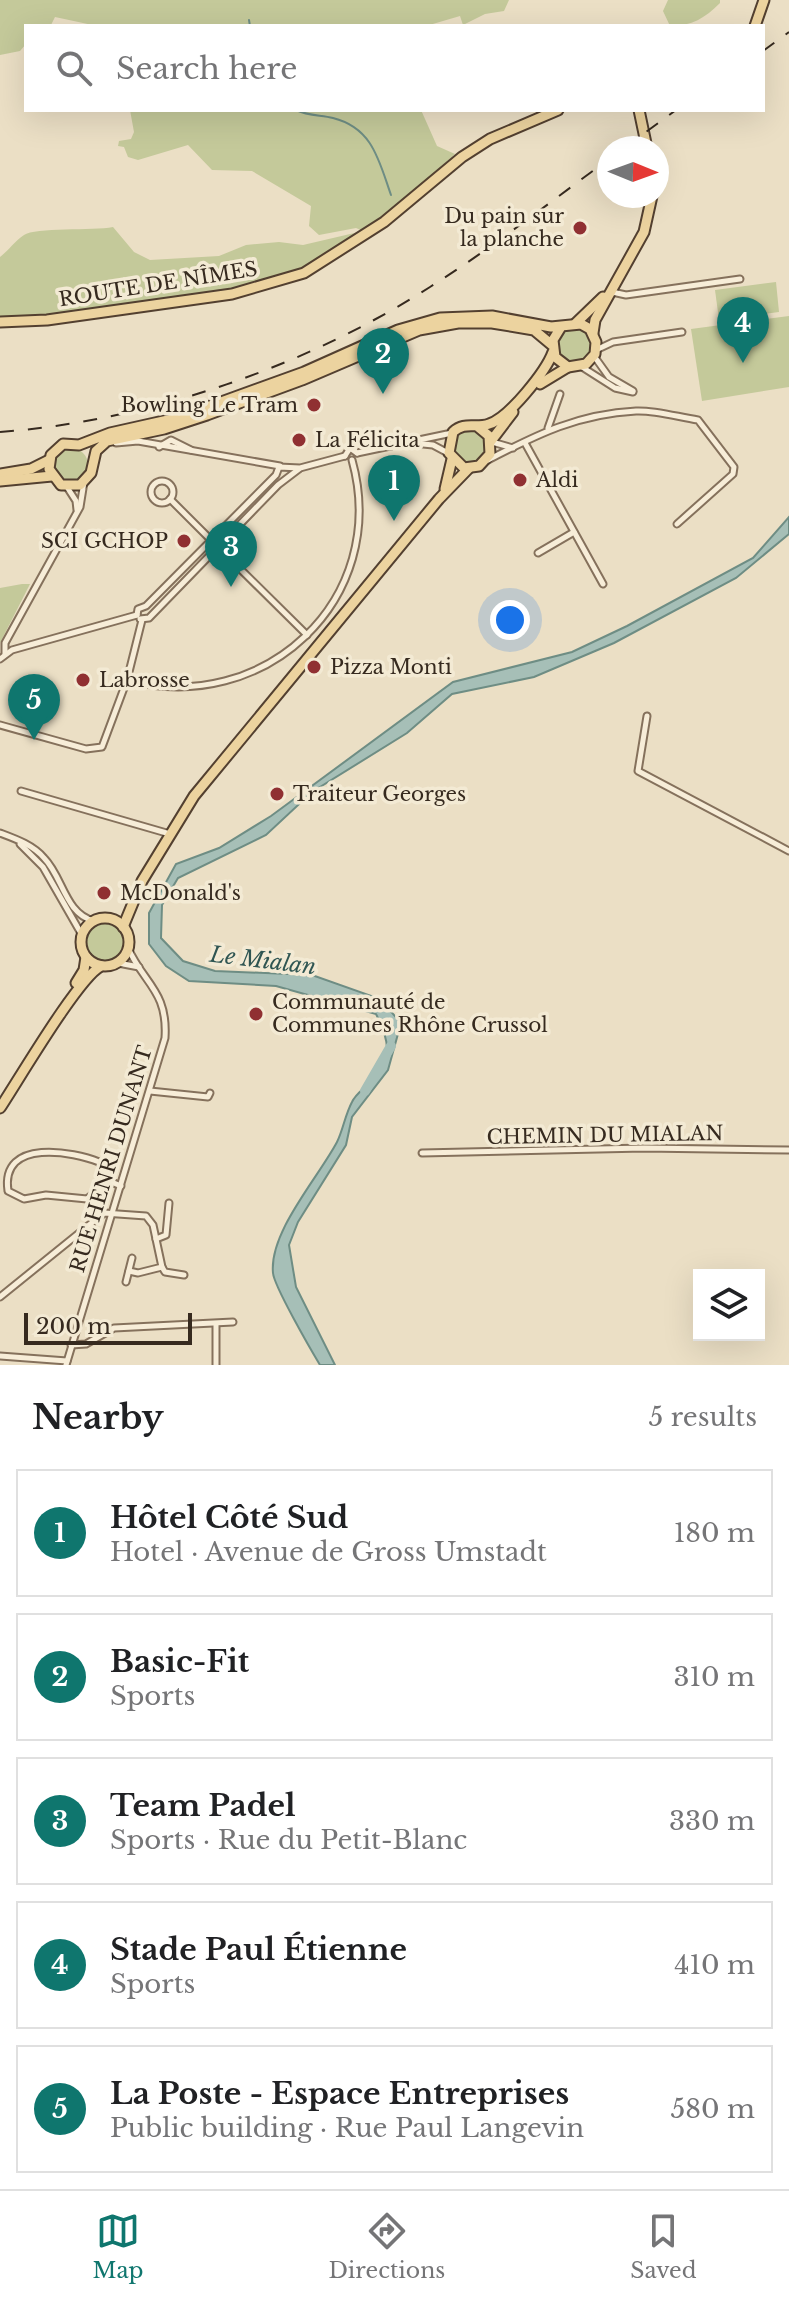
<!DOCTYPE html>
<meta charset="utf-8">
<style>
:root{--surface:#fff;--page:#f2f2f2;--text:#202124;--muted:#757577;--line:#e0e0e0;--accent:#0f766e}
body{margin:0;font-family:"Libre Baskerville",serif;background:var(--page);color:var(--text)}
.controls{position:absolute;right:24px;bottom:24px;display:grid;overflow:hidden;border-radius:0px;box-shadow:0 8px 32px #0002}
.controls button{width:72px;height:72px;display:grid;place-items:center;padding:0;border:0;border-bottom:2px solid var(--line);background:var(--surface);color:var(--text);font:40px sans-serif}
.compass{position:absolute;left:597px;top:136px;width:72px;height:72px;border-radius:50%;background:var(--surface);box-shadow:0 8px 32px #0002;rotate:91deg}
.scale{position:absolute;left:24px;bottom:20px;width:168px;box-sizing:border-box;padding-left:8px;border:4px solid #362a1f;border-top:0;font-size:22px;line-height:28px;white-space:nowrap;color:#362a1f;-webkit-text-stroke:6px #f3ead4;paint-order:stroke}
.you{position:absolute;left:510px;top:620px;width:28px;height:28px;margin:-20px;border:6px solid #fff;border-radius:50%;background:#1a73e8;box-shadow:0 0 0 12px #1a73e833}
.badge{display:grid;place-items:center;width:52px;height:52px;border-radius:50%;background:var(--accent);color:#fff;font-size:26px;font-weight:700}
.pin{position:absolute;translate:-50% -66px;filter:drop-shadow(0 2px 4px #0008)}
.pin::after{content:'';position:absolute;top:42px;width:28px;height:24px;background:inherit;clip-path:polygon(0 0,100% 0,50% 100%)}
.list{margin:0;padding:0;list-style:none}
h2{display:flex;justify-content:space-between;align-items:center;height:104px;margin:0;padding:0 32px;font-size:34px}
h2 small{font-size:26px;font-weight:400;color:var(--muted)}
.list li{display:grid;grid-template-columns:52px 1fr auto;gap:24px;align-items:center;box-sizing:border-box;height:128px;margin:0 16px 16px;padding:0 16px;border:2px solid var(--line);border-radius:0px}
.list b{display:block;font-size:30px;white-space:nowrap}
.list p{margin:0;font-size:26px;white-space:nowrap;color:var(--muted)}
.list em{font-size:26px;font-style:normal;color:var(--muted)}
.icon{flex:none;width:44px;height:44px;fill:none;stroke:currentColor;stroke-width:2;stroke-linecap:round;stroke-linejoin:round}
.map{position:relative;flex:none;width:789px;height:1365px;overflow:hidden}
.search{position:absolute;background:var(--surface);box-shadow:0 8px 32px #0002;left:24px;right:24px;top:24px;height:88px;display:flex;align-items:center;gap:20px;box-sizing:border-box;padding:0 28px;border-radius:0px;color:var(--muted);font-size:30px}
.sheet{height:824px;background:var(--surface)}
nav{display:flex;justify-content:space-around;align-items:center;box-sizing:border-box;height:112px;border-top:2px solid var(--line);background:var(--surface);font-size:22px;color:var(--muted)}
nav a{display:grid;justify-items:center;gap:4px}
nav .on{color:var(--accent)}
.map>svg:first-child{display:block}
.green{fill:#c4c99a}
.water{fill:#a6bfb7;stroke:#6e8d84;stroke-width:2}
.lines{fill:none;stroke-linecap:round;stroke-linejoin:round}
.stream{stroke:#6e8d84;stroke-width:2}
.river{stroke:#a6bfb7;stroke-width:10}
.street-casing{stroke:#85715c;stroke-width:9}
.primary-casing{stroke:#534030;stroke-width:13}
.street{stroke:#f7edd8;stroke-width:5}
.primary{stroke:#ecd39f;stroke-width:9}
.rail{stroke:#362a1f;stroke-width:2;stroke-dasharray:14 14;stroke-linecap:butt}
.poi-dot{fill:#903032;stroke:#f3ead4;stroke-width:3}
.labels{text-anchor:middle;stroke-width:7;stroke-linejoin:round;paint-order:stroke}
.poi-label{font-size:20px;fill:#362a1f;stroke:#f3ead4;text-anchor:start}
.street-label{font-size:20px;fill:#362a1f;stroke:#f3ead4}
.water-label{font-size:22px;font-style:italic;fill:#2f5552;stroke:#f3ead4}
</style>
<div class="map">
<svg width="789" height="1365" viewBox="0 0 789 1365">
<rect width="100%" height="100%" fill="#ebdfc5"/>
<g class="green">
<polygon points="0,0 509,0 504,11 485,14 463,25 460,16 426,26 97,26 55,17 51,25 26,26 26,44 20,51 0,55"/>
<path d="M668,0h52v3c-15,15 -28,23 -50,23l-7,-15z"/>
<path d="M130,110h291l16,36 18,8 -85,78 -103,54 -267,36v-65c8,-6 15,-16 24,-22 11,-8 69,-4 89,-8l21,25 16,8 69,-4 27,-11 33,-3 24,3 60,-14 -7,-3 -37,7 -10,-9 2,-20 -59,-35 -40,-1 -24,-25 -50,15 -10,-3 -4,-10 -6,-1 1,-5 12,-2 3,-7z"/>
<polygon points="776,282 779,312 719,320 715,290"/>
<polygon points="789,316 789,387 702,401 691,329"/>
<circle cx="574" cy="345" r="17"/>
<circle cx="470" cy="447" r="16"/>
<circle cx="71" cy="465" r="17"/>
<polygon points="22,584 30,584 0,643 0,588"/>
<circle cx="104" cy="942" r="20"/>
</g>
<path class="water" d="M789,517v17l-53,44 -122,65 -80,34 -82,17 -45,39 -95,59 -46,43 -88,43 -16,27 -1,33 22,23 32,10 97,4 68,24 21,24 -13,47 -36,47 -6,28 -48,77 -9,23 7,42 39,78h-15c-9,-15 -46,-79 -47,-92 -4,-41 45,-95 64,-131 6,-12 8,-27 15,-40 3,-7 10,-12 16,-18 25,-25 23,-40 8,-70l-100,-28 -87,-5 -23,-15 -17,-22v-31l27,-49 43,-16 52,-32 182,-134 119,-30 55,-26 126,-68z"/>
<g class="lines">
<g class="stream">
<polyline points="249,20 250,26"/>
<path d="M296,110c12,6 25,5 37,8 40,10 46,43 58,77"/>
</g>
<polyline class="river" points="365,1091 391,1046"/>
<g class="street-casing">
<g id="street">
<polyline points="612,292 626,295 740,279"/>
<polyline points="596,350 613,342 682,332"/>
<polyline points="594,356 609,377 633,391"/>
<polyline points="582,367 615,388 633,392"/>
<polyline points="548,428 560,394"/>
<polyline points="492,442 513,448"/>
<polyline points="116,443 138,441 280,466"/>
<polyline points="413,443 433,445 448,453"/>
<polyline points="525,443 603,584"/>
<polyline points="159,447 171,440 191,450"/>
<polyline points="357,453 452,433"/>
<polyline points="345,456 350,448 357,453"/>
<path d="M488,460c50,-26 90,-46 148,-49 19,-1 42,6 62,9l36,47 -1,7 -56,50"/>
<circle cx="162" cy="492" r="11"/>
<polyline points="67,487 76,501 77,510"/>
<polyline points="170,499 211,540"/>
<circle cx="214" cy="543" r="4.5"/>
<polyline points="217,546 307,635"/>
<polyline points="538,553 574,532"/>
<polyline points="137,615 138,609 146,606 276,475 279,467 300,468 345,456"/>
<polyline points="140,619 149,618 278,485 299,469"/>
<polyline points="5,654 5,643 80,507 84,482"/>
<polyline points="0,659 12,650 137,615"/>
<path d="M127,680c136,37 264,-80 225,-220"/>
<polyline points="647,716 638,771 789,851"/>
<polyline points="0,725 86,749 102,747 127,680 142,620"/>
<polyline points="21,791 170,834"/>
<path d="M0,833c16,6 33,12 44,25 19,19 21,56 50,63"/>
<polyline points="20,844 43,867 82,935"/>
<polyline points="118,963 139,967"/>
<polyline points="150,1091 208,1097 210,1093"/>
<polyline points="422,1153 644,1148 789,1150"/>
<path d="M109,1181l-22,18 -41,-4 -22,4 -16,-8c-8,-54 67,-39 91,-29l10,19 12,5"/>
<polyline points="156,1239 166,1235 169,1203"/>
<polyline points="162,1267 165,1272 184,1275"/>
<polyline points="126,1282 132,1258"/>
<polyline points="0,1297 104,1213 146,1216 153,1225 162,1267 138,1273 129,1271"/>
<polyline points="71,1345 86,1344 114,1328 233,1322"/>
<polyline points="0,1356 67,1361"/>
<path d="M66,1365l99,-327c3,-47 -21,-54 -37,-90"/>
<polyline points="216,1365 216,1325"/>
</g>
</g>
<g class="primary-casing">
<g id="primary">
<polyline points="755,26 764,0"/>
<polyline points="639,110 647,148"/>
<polyline points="0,322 47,320 232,294 304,273 384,222 462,157 490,139 558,110"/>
<polyline points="576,323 603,297"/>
<polyline points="593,333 595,320 644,232 652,196"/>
<polyline points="552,345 534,330 492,323 458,323 419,330 302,380 207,415 164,429 107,441 96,451 91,473 80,485 61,485 49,469 51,455 63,444 79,445 110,433 177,418 304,372 398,330 440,318 492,316 551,327 581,324 590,329 596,342 595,354 586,364 568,367 555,357 553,340 561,327"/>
<polyline points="540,384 568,367"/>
<path d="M477,426l12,10 1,18 -11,12 -15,2 -15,-15 4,-21c12,-11 22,-3 36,-8 20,-6 57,-53 64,-72"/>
<polyline points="491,441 513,412"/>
<polyline points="0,474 31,469 49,460"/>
<polyline points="0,481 52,476"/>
<polyline points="445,489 452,459"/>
<circle cx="105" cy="942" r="24"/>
<polyline points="123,927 142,881 194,796 439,499 469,468"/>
<polyline points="76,983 84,970 86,957"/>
<path d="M0,1108c18,-27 78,-130 101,-142"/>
</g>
</g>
<use href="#street" class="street"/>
<use href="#primary" class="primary"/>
<g class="rail">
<polyline points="763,51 789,32"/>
<polyline points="624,148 676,110"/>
<path d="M0,432c148,-11 305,-65 430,-145 62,-39 120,-85 179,-128"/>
</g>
</g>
<g class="poi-dot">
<circle cx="580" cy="228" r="8"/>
<circle cx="314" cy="405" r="8"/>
<circle cx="299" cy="440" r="8"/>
<circle cx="520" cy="480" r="8"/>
<circle cx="184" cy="541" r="8"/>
<circle cx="314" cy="667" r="8"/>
<circle cx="83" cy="680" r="8"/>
<circle cx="277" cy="794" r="8"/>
<circle cx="104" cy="893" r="8"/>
<circle cx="256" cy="1014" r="8"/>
</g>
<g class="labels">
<g class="poi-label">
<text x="564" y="223" text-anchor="end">Du pain sur<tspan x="564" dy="23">la planche</tspan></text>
<text x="298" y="412" text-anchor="end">Bowling Le Tram</text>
<text x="315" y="447">La Félicita</text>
<text x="536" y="487">Aldi</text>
<text x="168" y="548" text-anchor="end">SCI GCHOP</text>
<text x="330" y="674">Pizza Monti</text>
<text x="99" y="687">Labrosse</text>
<text x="293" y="801">Traiteur Georges</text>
<text x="120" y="900">McDonald's</text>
<text x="272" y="1009">Communauté de<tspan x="272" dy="23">Communes Rhône Crussol</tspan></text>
</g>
<g class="street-label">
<text transform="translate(158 284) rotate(-9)" y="7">ROUTE DE NÎMES</text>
<text transform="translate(605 1135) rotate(-1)" y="7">CHEMIN DU MIALAN</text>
<text transform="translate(111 1159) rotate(-73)" y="7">RUE HENRI DUNANT</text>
</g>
<g class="water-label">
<text transform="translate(263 960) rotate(7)" y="8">Le Mialan</text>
</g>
</g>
</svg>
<div class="controls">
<button><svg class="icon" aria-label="layers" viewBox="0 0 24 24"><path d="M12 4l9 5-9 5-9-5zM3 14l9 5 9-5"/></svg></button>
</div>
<svg class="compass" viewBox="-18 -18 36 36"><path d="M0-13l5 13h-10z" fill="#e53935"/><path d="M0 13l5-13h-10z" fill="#757577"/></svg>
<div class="scale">200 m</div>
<div class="you"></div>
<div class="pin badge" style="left:394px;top:521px">1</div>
<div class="pin badge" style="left:383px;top:394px">2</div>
<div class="pin badge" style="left:231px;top:587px">3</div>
<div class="pin badge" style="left:743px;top:363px">4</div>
<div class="pin badge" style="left:34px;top:740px">5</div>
<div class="search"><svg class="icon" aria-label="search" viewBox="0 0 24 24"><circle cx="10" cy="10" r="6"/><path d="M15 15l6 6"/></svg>Search here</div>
</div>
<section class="sheet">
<h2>Nearby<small>5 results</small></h2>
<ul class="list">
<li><span class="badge">1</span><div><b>Hôtel Côté Sud</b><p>Hotel · Avenue de Gross Umstadt</p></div><em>180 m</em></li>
<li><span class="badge">2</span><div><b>Basic-Fit</b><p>Sports</p></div><em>310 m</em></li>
<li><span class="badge">3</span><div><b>Team Padel</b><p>Sports · Rue du Petit-Blanc</p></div><em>330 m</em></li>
<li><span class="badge">4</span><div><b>Stade Paul Étienne</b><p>Sports</p></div><em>410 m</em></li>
<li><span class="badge">5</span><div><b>La Poste - Espace Entreprises</b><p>Public building · Rue Paul Langevin</p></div><em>580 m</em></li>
</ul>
</section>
<nav>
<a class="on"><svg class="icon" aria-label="map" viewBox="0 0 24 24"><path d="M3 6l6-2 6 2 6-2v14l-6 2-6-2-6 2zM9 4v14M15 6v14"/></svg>Map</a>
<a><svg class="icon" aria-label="directions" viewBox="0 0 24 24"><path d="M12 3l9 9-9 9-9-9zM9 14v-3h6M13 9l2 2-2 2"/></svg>Directions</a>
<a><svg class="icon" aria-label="saved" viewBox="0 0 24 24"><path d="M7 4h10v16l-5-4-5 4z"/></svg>Saved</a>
</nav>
